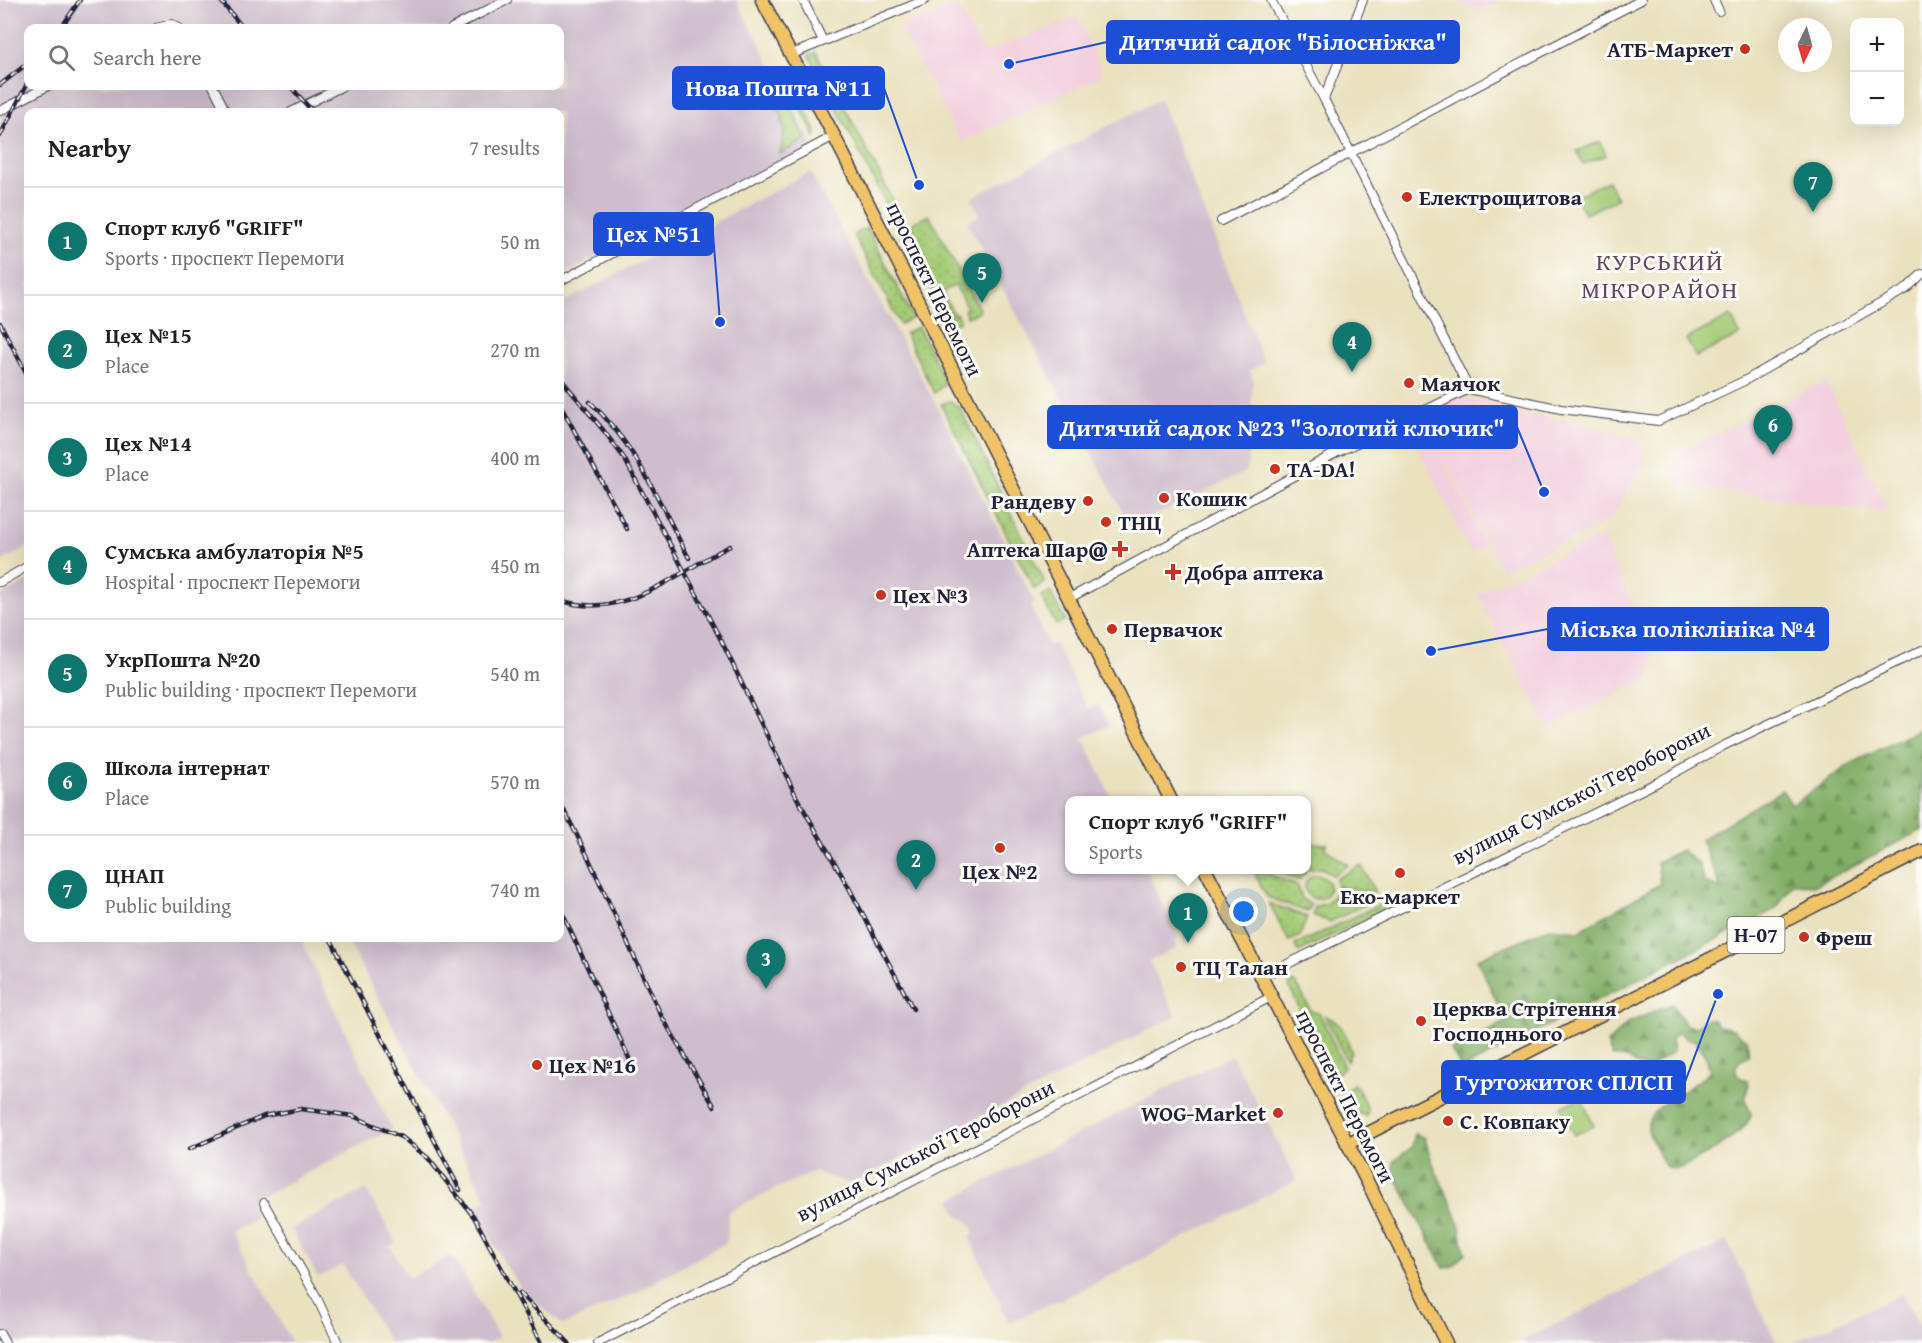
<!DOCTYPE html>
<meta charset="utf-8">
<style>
:root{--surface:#fff;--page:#f2f2f2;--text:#202124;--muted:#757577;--line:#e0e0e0;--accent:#0f766e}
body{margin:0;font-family:"Gentium Book Plus",serif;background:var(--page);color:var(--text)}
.controls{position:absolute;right:18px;top:18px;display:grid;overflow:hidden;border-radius:12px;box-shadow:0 6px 24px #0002}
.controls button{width:54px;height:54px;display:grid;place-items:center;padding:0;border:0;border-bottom:2px solid var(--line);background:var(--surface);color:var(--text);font:30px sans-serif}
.compass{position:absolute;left:1778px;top:18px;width:54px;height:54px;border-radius:50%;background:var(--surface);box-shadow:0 6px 24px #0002;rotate:185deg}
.you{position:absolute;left:1244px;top:912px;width:21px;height:21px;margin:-15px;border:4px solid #fff;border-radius:50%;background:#1a73e8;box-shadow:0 0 0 9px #1a73e833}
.badge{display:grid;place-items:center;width:39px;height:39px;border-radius:50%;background:var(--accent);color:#fff;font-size:20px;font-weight:700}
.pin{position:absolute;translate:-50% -50px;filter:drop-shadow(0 2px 3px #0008)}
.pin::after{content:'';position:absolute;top:32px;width:21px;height:18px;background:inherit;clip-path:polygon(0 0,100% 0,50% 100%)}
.popup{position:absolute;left:1065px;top:796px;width:246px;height:78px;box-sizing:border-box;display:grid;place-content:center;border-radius:12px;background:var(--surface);filter:drop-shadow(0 2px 4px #0005);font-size:20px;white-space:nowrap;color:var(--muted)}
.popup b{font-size:22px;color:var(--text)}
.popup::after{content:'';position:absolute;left:50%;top:100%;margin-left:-12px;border:12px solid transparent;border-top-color:var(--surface)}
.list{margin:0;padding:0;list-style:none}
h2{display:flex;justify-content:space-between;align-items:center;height:78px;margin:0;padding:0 24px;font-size:26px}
h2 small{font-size:20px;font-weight:400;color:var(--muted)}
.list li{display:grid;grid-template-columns:39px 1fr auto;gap:18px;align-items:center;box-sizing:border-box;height:108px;padding:0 24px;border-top:2px solid var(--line)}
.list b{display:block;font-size:22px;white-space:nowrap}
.list p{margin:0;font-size:20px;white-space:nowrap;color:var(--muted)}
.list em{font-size:20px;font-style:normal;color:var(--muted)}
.icon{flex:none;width:33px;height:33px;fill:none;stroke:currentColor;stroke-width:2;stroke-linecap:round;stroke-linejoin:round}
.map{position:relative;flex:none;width:1922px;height:1343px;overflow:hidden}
.search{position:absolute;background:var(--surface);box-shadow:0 6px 24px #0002;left:24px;top:24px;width:540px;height:66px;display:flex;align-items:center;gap:15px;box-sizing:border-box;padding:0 21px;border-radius:12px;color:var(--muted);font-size:22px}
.panel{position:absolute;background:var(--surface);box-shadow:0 6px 24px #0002;left:24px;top:108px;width:540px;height:834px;border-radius:12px}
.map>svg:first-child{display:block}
.built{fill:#f3cfdf}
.industrial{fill:#cfbdce;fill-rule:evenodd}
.grass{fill:url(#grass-dots);stroke:#637658;stroke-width:1.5}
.forest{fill:url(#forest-firs);stroke:#526851;stroke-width:1.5}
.park{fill:url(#park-crowns);stroke:#637658;stroke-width:1.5}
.garden{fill:#a4cb76;stroke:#637658;stroke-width:1.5}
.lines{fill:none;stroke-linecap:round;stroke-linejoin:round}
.minor-casing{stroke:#403f4f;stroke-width:10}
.primary-casing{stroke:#403f4f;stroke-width:15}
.minor{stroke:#fff;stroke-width:8}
.primary{stroke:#f0c369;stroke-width:12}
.rail-casing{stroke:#22223b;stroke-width:4.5}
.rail{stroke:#fdfcf7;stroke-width:2;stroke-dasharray:7;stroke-linecap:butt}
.poi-dot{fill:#c8321e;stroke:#fdfcf7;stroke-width:2}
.labels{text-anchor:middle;stroke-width:6;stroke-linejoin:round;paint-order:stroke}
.shield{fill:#fdfcf7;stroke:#646373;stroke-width:1.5}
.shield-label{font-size:21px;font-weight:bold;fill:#22223b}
.poi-label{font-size:22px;font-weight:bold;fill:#22223b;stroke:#fdfcf7;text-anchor:start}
.street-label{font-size:22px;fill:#22223b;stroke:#fdfcf7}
.neighbourhood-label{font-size:24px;letter-spacing:1.5px;fill:#614761;stroke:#fdfcf7}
.leader{fill:none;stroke:#1d4ed8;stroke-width:2}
.callout-dot{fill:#1d4ed8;stroke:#fdfcf7;stroke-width:2}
.callout{fill:#1d4ed8;stroke:#1d4ed8;stroke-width:2}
.callout-label{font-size:24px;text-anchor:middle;font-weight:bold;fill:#fff}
</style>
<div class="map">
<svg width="1922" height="1343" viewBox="0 0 1922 1343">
<defs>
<pattern id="grass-dots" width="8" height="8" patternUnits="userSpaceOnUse" patternTransform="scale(1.5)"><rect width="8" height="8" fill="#a4cb76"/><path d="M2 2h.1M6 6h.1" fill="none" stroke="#8dae67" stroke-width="1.8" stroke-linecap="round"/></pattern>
<pattern id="forest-firs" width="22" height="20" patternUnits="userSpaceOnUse" patternTransform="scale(1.5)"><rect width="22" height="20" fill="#83af67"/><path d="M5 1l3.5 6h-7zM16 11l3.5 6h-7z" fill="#6b8e56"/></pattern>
<pattern id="park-crowns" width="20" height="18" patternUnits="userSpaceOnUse" patternTransform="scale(1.5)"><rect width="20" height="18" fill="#a4cb76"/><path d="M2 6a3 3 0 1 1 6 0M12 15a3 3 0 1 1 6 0" fill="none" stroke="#8dae67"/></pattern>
</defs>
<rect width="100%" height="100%" fill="#fdfcf7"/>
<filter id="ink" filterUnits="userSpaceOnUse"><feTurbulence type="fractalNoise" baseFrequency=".0167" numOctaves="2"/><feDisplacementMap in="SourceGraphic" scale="12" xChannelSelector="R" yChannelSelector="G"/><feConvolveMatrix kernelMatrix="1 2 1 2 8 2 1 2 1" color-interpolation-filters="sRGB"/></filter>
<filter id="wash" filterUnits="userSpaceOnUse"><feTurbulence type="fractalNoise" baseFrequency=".008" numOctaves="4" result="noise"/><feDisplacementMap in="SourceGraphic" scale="24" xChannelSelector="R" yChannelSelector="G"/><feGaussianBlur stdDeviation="1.35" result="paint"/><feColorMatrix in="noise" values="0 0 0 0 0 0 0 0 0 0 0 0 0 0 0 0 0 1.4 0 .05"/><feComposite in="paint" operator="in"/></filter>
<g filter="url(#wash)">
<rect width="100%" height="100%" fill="#eae1bf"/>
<g class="built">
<polygon points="1456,0 1501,0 1478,11"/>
<polygon points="957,5 984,53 1078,17 1103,75 961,142 900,28"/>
<polygon points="1826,381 1888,513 1680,486 1671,472 1680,451"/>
<polygon points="1458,398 1521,410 1524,419 1442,458 1486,545 1471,553 1409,429 1413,427 1410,422"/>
<polygon points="1534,415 1637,437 1646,461 1609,522 1502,570 1444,458"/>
<polygon points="1602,536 1654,652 1648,679 1548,728 1477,594"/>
</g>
<g class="industrial">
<path d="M0,0h736l78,146 -254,130v-164h-532v435l-28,15zM28,28h532v58h-532z"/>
<polygon points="1160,99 1264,363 1250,370 1253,380 1247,471 1131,527 967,222 980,215 971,198"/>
<polygon points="810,172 934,401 1035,603 1030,606 1049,646 1055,643 1088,709 1099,704 1109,725 1083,738 1113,800 1070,800 1070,870 1147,870 1179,939 1175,941 1177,948 1149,961 1176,1016 850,1184 814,1171 738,1207 728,1212 727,1242 635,1293 563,1325 522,1290 505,1264 475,1208 487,1200 346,938 560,938 560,304"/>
<polygon points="28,581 28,938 300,938 392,1129 249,1203 256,1218 231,1231 292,1343 0,1343 0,596"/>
<polygon points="1232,1055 1297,1180 1082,1290 1009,1322 970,1239 974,1231 969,1222 958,1216 950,1200"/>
<polygon points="366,1189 396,1243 390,1246 408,1278 452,1255 499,1337 488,1343 390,1343 343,1265 318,1277 291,1229"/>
<polygon points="1727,1241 1777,1343 1525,1343 1523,1340"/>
<polygon points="1902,1294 1922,1330 1922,1343 1792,1343"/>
</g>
<g class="grass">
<polygon points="816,52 906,225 902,234 809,55"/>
<polygon points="789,77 816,131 815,137 786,79"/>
<polygon points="763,80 778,82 806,139 780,154 785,129 781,121 784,119 778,108 775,109"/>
<polygon points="929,215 980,311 967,317 964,310 967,308 955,285 942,292 954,315 957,314 960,321 950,326 906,240 914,222"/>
<polygon points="867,227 913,318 900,324 854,235"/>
<polygon points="918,327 944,378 944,385 934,393 905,333"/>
<polygon points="950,401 960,408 1045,583 1034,589 941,404"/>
<polygon points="1050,592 1065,620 1056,625 1041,596"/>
<polygon points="1307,843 1327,844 1324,848 1348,865 1333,875 1322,868 1309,870"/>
<polygon points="1361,865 1375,892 1337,887 1336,879"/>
<polygon points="1253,870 1259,870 1298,886 1302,899 1311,905 1308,912 1267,897"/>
<polygon points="1275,870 1305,870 1306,872 1299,880"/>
<circle cx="1317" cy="887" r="12"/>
<polygon points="1336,892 1377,898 1330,922 1313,915 1315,906 1327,904"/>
<polygon points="1269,903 1307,917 1300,936 1289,941"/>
<polygon points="1381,904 1384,910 1298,952 1295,945"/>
<polygon points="1291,982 1296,983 1311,1011 1320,1014 1344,1067 1335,1076 1331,1075 1289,986"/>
<path d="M1325,1016c17,6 22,20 26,36l-4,10z"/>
<polygon points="1353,1084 1357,1087 1368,1110 1366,1116 1352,1111 1344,1094"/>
</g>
<g class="forest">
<polygon points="1922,728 1922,830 1816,885 1792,884 1776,909 1462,1069 1451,1050 1506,1022 1477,959 1549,928 1579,931 1660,884 1657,862 1682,850 1699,865 1705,883 1721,889 1701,839 1782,790 1792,805 1851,764"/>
<path d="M1672,1004l14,21 9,2 12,-8h5l7,7 14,3 14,12 2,14 -9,5 -5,8 3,9 9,3 2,4 -4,13c0,7 5,11 6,17 1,15 -62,53 -75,55l-9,-2 -3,-3c-5,-11 -14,-24 -16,-35 -4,-24 51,-42 62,-58l-4,-14 -11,-17 -9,-1 -7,-7 -7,6 1,14 -25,16 -9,-2 -12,-8 -15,-2 -5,-13 21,-20z"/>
<path d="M1415,1134l10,4c6,29 21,52 32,79 5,12 3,23 9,36l-14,14 -8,1 -51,-96 1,-11 18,-14z"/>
</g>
<polygon class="park" points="1600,142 1606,155 1583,164 1577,151"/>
<g class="garden">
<polygon points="1608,181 1617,199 1585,214 1576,196"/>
<polygon points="1731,316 1740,335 1696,357 1686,339"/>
<polygon points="1581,1098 1594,1126 1574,1135 1561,1107"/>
</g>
</g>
<g filter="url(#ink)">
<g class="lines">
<g class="minor-casing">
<g id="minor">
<polyline points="803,0 823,41"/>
<polyline points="1271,0 1324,99"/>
<polyline points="1363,0 1324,99 1469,389 1561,409 1658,421 1744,381 1906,289 1922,274"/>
<polyline points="1714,0 1719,11"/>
<polyline points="156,28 172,24 179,28"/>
<polyline points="452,28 507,0"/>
<polyline points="790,55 925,0"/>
<polyline points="213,86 226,112"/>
<polyline points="0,111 48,86"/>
<polyline points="291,112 343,86"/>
<polyline points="1221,221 1641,0"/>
<polyline points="560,281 834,136"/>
<polyline points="0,582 28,566"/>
<polyline points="1068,599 1334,454 1469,389"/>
<polyline points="1261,977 1658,782 1723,746 1922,650"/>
<polyline points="264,1203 316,1296 338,1343"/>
<polyline points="0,1334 5,1343"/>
<polyline points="598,1343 1271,997"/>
</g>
</g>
<g class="primary-casing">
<g id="primary">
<polyline points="762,0 834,136 1171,800"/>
<polyline points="1206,870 1372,1191 1446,1343"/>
<polyline points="1347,1144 1922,851"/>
</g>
</g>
<use href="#minor" class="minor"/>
<use href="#primary" class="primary"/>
<g class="rail-casing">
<g id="rail">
<polyline points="220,0 243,28"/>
<polyline points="61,28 80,0"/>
<polyline points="0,85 28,63"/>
<polyline points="290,86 313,112"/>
<polyline points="0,136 28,82"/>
<polyline points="0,323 28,376"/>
<polyline points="560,378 604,431 624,458 721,640 797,798 848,886 913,1009"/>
<path d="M590,402c49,47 67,97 99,156"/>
<polyline points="560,404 627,529"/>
<path d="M560,600c64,22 115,-27 170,-54"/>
<polyline points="560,802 587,855 661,1015 714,1106"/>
<polyline points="560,908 634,1069"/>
<polyline points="330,938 460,1190"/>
<polyline points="189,1149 264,1116 301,1109 353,1116 403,1138 428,1158 474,1217 542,1343"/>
<polyline points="520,1293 569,1343"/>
</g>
</g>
<use href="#rail" class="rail"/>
</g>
</g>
<g class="poi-dot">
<circle cx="1745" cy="49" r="6"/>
<circle cx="1407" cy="197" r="6"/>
<circle cx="1409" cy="383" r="6"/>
<circle cx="1275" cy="469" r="6"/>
<circle cx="1164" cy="498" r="6"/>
<circle cx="1088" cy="501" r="6"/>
<circle cx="1106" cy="522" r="6"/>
<path d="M1117 540h6v6h6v6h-6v6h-6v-6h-6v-6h6z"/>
<path d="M1170 563h6v6h6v6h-6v6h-6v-6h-6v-6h6z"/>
<circle cx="881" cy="595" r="6"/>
<circle cx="1112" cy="629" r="6"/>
<circle cx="1000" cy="848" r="6"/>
<circle cx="1400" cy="873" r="6"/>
<circle cx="1804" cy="937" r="6"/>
<circle cx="1181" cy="967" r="6"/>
<circle cx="1421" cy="1021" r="6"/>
<circle cx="537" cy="1065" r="6"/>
<circle cx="1278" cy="1113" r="6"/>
<circle cx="1448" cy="1121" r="6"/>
</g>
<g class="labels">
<rect class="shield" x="1727.5" y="917" width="57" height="36" rx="4.5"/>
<g class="shield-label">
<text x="1756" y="942">Н-07</text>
</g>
<g class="poi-label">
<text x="1733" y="57" text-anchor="end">АТБ-Маркет</text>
<text x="1419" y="205">Електрощитова</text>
<text x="1421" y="391">Маячок</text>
<text x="1287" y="477">TA-DA!</text>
<text x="1176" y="506">Кошик</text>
<text x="1076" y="509" text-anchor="end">Рандеву</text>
<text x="1118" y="530">ТНЦ</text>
<text x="1108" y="557" text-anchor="end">Аптека Шар@</text>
<text x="1185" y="580">Добра аптека</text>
<text x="893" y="603">Цех №3</text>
<text x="1124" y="637">Первачок</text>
<text x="1000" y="879" text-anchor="middle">Цех №2</text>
<text x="1400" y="904" text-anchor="middle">Еко-маркет</text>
<text x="1816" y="945">Фреш</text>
<text x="1193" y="975">ТЦ Талан</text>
<text x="1433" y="1016">Церква Стрітення<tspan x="1433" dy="25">Господнього</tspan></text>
<text x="549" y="1073">Цех №16</text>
<text x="1266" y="1121" text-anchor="end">WOG-Market</text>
<text x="1460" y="1129">С. Ковпаку</text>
</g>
<g class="street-label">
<text transform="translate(935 289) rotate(64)" y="8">проспект Перемоги</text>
<text transform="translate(1581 793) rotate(-27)" y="8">вулиця Сумської Тероборони</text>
<text transform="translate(1346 1096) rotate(63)" y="8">проспект Перемоги</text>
<text transform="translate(925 1150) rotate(-27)" y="8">вулиця Сумської Тероборони</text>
</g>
<g class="neighbourhood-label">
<text x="1660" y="270">КУРСЬКИЙ<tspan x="1660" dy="28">МІКРОРАЙОН</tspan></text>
</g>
</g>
<path class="leader" d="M1009 64L1107 42M919 185L884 88M720 322L713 234M1544 492L1517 427M1431 651L1548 629M1718 994L1685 1082"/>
<g class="callout-dot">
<circle cx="1009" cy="64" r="6"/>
<circle cx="919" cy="185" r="6"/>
<circle cx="720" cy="322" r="6"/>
<circle cx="1544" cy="492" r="6"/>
<circle cx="1431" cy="651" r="6"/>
<circle cx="1718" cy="994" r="6"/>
</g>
<g class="callout">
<rect x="1107" y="21" width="352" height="42" rx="6"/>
<rect x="673" y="67" width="211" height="42" rx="6"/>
<rect x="594" y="213" width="119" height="42" rx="6"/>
<rect x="1048" y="406" width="469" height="42" rx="6"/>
<rect x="1548" y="608" width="280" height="42" rx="6"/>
<rect x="1442" y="1061" width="243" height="42" rx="6"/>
</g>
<g class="callout-label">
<text x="1283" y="50">Дитячий садок "Білосніжка"</text>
<text x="779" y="96">Нова Пошта №11</text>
<text x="654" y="242">Цех №51</text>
<text x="1282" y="436">Дитячий садок №23 "Золотий ключик"</text>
<text x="1688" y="637">Міська поліклініка №4</text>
<text x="1564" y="1090">Гуртожиток СПЛСП</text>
</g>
</svg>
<div class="controls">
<button>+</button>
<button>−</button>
</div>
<svg class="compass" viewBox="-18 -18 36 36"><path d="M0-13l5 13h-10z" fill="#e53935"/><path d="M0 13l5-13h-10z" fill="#757577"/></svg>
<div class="you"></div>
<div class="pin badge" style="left:1188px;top:943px">1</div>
<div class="popup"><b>Спорт клуб &quot;GRIFF&quot;</b>Sports</div>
<div class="pin badge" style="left:916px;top:890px">2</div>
<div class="pin badge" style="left:766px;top:989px">3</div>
<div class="pin badge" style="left:1352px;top:372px">4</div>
<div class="pin badge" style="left:982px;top:303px">5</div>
<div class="pin badge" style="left:1773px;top:455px">6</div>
<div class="pin badge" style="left:1813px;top:212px">7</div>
<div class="search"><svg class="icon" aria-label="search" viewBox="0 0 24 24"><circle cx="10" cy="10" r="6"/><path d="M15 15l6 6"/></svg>Search here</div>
<section class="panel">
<h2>Nearby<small>7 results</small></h2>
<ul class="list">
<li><span class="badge">1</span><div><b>Спорт клуб &quot;GRIFF&quot;</b><p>Sports · проспект Перемоги</p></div><em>50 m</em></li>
<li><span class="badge">2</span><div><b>Цех №15</b><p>Place</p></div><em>270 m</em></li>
<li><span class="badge">3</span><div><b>Цех №14</b><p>Place</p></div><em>400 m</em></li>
<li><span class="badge">4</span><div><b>Сумська амбулаторія №5</b><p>Hospital · проспект Перемоги</p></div><em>450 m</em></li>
<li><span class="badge">5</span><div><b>УкрПошта №20</b><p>Public building · проспект Перемоги</p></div><em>540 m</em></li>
<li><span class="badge">6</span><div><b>Школа інтернат</b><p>Place</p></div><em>570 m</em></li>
<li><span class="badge">7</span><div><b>ЦНАП</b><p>Public building</p></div><em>740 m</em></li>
</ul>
</section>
</div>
